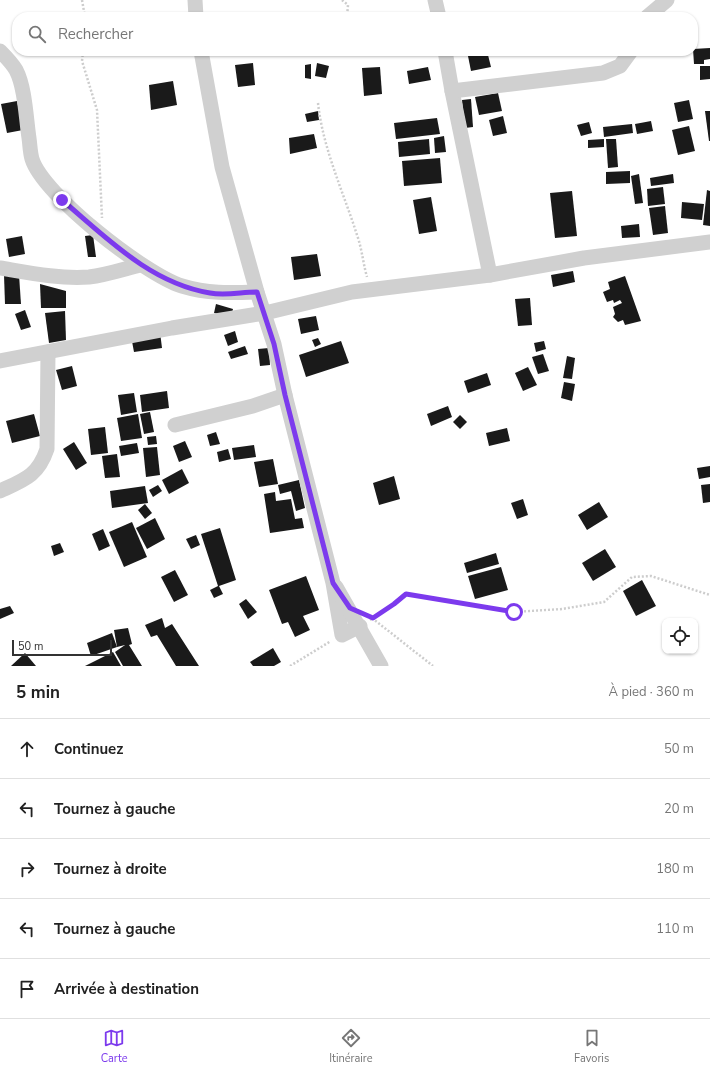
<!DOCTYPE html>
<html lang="fr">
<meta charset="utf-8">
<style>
:root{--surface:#fff;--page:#f2f2f2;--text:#222;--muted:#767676;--line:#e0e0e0;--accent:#7c3aed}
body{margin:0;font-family:"Nunito Sans",sans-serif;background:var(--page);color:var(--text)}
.controls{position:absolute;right:12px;bottom:12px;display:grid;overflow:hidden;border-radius:8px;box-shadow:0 1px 3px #0004}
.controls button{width:36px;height:36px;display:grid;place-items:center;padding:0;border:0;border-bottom:1px solid var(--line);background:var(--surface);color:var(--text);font:20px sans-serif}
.scale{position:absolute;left:12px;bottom:10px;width:100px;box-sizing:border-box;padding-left:4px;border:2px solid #333;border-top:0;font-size:11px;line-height:14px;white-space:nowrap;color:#333;-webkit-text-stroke:3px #fff;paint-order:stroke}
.stop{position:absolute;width:12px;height:12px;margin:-9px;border:3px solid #7c3aed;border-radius:50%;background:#fff}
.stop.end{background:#7c3aed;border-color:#fff;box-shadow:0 1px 4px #0008}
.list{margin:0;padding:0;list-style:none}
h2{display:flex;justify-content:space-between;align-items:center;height:52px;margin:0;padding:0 16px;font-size:17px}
h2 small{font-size:13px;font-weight:400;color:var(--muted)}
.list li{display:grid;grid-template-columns:26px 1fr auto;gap:12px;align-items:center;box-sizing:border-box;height:60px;padding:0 16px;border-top:1px solid var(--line)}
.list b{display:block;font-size:15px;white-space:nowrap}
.list em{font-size:13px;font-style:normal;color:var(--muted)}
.icon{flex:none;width:22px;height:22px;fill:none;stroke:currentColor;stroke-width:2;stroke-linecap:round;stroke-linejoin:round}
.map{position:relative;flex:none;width:710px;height:666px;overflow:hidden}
.search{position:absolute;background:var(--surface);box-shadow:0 1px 3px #0004;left:12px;right:12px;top:12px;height:44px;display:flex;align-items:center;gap:10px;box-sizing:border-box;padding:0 14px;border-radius:16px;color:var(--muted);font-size:15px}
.sheet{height:352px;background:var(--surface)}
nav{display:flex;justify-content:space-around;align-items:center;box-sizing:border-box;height:56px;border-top:1px solid var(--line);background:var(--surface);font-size:11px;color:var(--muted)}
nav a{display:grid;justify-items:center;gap:2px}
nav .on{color:var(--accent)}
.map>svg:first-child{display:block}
.building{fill:#1a1a1a}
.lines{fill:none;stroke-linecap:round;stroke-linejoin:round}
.path{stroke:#cdcdcd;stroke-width:2.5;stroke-dasharray:2 2;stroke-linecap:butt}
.street{stroke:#d0d0d0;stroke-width:15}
.route{stroke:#7c3aed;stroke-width:5}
</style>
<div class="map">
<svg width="710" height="666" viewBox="0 0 710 666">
<rect width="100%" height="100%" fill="#fff"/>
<g class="building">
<polygon points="710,48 710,59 704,60 704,64 694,64 693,49"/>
<polygon points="385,51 403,51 403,52 385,55"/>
<polygon points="467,51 487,51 491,67 471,71"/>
<polygon points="253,63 255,85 238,87 235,65"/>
<polygon points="317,63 329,66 326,78 315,76"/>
<polygon points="311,64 311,79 305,78 305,65"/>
<polygon points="700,66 710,66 710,79 700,80"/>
<polygon points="380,67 382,94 364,96 362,68"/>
<polygon points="428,67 431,80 409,84 407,71"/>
<polygon points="173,81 177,105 151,110 149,85"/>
<polygon points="498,93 502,111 479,115 475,97"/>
<polygon points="471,99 473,127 465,128 462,100"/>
<polygon points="689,100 693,119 678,122 674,103"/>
<polygon points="17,101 23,130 7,133 1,104"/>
<polygon points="318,111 319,120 307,122 305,114"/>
<polygon points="705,111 710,111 710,141 709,141"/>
<polygon points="503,116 507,133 493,136 489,120"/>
<polygon points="437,118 440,134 396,139 394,123"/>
<polygon points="651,121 653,131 637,134 635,124"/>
<polygon points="589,122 592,133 581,136 577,125"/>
<polygon points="632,124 633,133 604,137 603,127"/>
<polygon points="689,126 695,151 678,155 672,130"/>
<polygon points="314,134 317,148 290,154 289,138"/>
<polygon points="444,136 446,152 435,153 434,138"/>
<polygon points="429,139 430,154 399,157 398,142"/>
<polygon points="604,139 604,147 588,148 588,140"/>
<polygon points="606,139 616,139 618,167 608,168"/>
<polygon points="440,158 442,183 404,186 402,161"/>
<polygon points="630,171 630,183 606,184 606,172"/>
<polygon points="639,174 643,203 635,204 631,176"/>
<polygon points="673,174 674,183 651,186 650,178"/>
<polygon points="663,187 665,204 648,206 647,189"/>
<polygon points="707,190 710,191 710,226 703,225"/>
<polygon points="572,191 577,236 555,238 550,193"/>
<polygon points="431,197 437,231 419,234 413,200"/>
<polygon points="682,202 704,204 702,220 681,218"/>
<polygon points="665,206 668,233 653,235 649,208"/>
<polygon points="639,224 640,237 622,238 621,226"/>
<polygon points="93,235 96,257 88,257 85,236"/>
<polygon points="22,236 25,254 9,257 6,239"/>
<polygon points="317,254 321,276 294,280 291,257"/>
<polygon points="573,271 575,282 553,287 551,275"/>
<polygon points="4,275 19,275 21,304 5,304"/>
<polygon points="625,276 641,321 625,325 623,320 618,322 613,317 615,314 613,307 622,303 620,300 614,303 613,300 607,302 603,292 610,289 608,282"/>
<polygon points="40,284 66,291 66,308 41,308"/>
<polygon points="530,298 532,325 518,326 515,299"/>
<polygon points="216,304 233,309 231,317 214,313"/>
<polygon points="25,310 31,327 21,330 15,314"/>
<polygon points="65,311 66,340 49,343 45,313"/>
<polygon points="316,316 319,330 301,334 298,319"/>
<polygon points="235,331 238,342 228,346 224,335"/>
<polygon points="160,332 162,348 134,352 131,336"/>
<polygon points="318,338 321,344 315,347 312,340"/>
<polygon points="341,341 349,363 306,377 299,355"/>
<polygon points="544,341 546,349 536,352 534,343"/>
<polygon points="245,346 248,354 231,359 228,352"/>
<polygon points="269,348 270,365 260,366 258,349"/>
<polygon points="543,354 549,371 538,374 532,357"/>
<polygon points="567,356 575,358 572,379 563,378"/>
<polygon points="72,366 77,386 62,390 56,370"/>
<polygon points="528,367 537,385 523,391 515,373"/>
<polygon points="487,373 491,385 468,393 464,381"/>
<polygon points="564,382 575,384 572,401 561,398"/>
<polygon points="167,391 169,408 142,412 140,395"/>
<polygon points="134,393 137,412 121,415 118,395"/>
<polygon points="448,406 452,417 431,426 427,414"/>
<polygon points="150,412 154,432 144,434 140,414"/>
<polygon points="34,414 40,436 12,443 6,421"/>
<polygon points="138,414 142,438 121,441 117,418"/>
<polygon points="460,415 467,422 460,429 453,422"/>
<polygon points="105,427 108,453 91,455 88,429"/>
<polygon points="507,428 510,441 489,446 486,433"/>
<polygon points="216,432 220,444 210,446 207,435"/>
<polygon points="156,436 157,444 148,445 147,437"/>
<polygon points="185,441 192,457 179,462 173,446"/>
<polygon points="74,442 87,463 76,470 63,449"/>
<polygon points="137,443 139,453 121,456 119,446"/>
<polygon points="254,445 256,457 234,460 232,448"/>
<polygon points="157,447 160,475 146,477 143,448"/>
<polygon points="228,449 231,459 219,462 217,452"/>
<polygon points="117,454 120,477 105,478 102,456"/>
<polygon points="273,459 278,484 259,487 254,462"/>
<polygon points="710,466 710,477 699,479 697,468"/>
<polygon points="182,469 189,483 169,494 162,480"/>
<polygon points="394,476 400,499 379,505 373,483"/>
<polygon points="299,480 305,508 296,511 291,491 280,494 278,485"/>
<polygon points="710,484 710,502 703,503 701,485"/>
<polygon points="158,485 162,491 153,497 149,490"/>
<polygon points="145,486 148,503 112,508 110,491"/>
<polygon points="275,492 276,501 291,499 295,519 302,518 304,528 270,533 264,494"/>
<polygon points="523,499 528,515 517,519 511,503"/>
<polygon points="599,502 608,517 587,530 578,515"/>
<polygon points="145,504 152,513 145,519 138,510"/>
<polygon points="155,518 165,539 147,549 136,528"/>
<polygon points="132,522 147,557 124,567 109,532"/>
<polygon points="220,528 236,580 219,586 223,594 214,598 210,590 218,586 201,534"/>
<polygon points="103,529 110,546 99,551 92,534"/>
<polygon points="196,535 200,545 191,549 186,539"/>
<polygon points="60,543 64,552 54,556 51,546"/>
<polygon points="605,549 616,567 593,581 582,563"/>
<polygon points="496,553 499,564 467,573 464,563"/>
<polygon points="501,567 508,590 475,599 468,576"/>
<polygon points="175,570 188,595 174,602 161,577"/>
<polygon points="306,576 319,610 303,616 310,630 295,637 288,622 282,624 269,590"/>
<polygon points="642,580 656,606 636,616 623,591"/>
<polygon points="246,599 257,612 248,619 239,604"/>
<polygon points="10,606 14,613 0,619 0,609"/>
<polygon points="162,618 165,628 172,624 199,666 176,666 157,635 151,637 145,625"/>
<polygon points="128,628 132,644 129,645 142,666 123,666 115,652 125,645 117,647 114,630"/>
<polygon points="112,633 117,647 91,656 87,643"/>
<polygon points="273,648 281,662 274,666 253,666 250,662"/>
<polygon points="113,652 121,666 85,666"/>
<polygon points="25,653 36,666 11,666"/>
</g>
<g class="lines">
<g class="path">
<polyline points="82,0 85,17"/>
<polyline points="342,0 348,5 347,17"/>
<polyline points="83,51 82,61 97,110 102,218"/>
<path d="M318,103c5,46 25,88 39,132 5,14 6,28 10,42"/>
<polyline points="372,618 433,666"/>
<polyline points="370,620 394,604 406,594 514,612 562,609 604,602 632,577 651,576 710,595"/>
<polyline points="290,666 331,641"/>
</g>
<g class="street">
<polyline points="195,0 196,17"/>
<polyline points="435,0 439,17"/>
<polyline points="647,17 667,0"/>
<path d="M0,51c6,6 12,12 16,19 9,17 10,48 13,68 1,7 1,14 3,21 11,36 114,116 150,127 26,8 48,7 75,6"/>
<polyline points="201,51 222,167 257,292 274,344 285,395 333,583 342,635 360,626"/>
<polyline points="445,51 452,91 490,275"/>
<polyline points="452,91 603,73 620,66 631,51"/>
<path d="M0,268c30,5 59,11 89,9 17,-2 35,-8 51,-12"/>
<polyline points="0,361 172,328 265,313 352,292 490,275 584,258 710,242"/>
<polyline points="175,425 253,406 285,395"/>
<path d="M0,491c24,-11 38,-15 47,-42l1,-97"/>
<polyline points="336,587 381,666"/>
</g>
</g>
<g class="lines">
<path class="route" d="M62,200c45,38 88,83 148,93 15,3 32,-1 47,-1l17,52 11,51 48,188 17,25 23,10 21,-14 12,-10 108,18"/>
</g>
</svg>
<div class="controls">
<button><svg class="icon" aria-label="locate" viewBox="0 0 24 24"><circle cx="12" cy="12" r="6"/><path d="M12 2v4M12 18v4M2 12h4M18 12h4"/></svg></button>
</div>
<div class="scale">50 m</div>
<div class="stop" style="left:514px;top:612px"></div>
<div class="stop end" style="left:62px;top:200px"></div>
<div class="search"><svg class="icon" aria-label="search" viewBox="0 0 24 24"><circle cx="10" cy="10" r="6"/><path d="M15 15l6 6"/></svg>Rechercher</div>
</div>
<section class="sheet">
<h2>5 min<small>À pied · 360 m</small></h2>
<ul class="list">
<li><svg class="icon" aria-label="ahead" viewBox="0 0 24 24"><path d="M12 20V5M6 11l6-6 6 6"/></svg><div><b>Continuez</b></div><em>50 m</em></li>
<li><svg class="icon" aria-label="left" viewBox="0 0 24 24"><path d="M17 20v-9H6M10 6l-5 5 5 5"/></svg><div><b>Tournez à gauche</b></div><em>20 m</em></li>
<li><svg class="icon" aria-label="right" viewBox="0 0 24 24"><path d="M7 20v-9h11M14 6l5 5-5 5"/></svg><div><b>Tournez à droite</b></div><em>180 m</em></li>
<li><svg class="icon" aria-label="left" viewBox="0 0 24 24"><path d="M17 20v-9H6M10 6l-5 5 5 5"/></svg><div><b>Tournez à gauche</b></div><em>110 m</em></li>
<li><svg class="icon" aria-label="arrive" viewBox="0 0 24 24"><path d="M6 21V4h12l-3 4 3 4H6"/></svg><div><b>Arrivée à destination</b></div></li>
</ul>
</section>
<nav>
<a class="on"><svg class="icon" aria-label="map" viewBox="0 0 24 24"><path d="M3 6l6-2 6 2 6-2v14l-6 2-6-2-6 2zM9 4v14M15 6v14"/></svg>Carte</a>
<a><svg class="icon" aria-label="directions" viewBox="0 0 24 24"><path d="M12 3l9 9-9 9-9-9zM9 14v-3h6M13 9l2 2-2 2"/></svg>Itinéraire</a>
<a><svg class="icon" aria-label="saved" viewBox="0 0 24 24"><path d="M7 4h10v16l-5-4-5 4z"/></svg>Favoris</a>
</nav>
